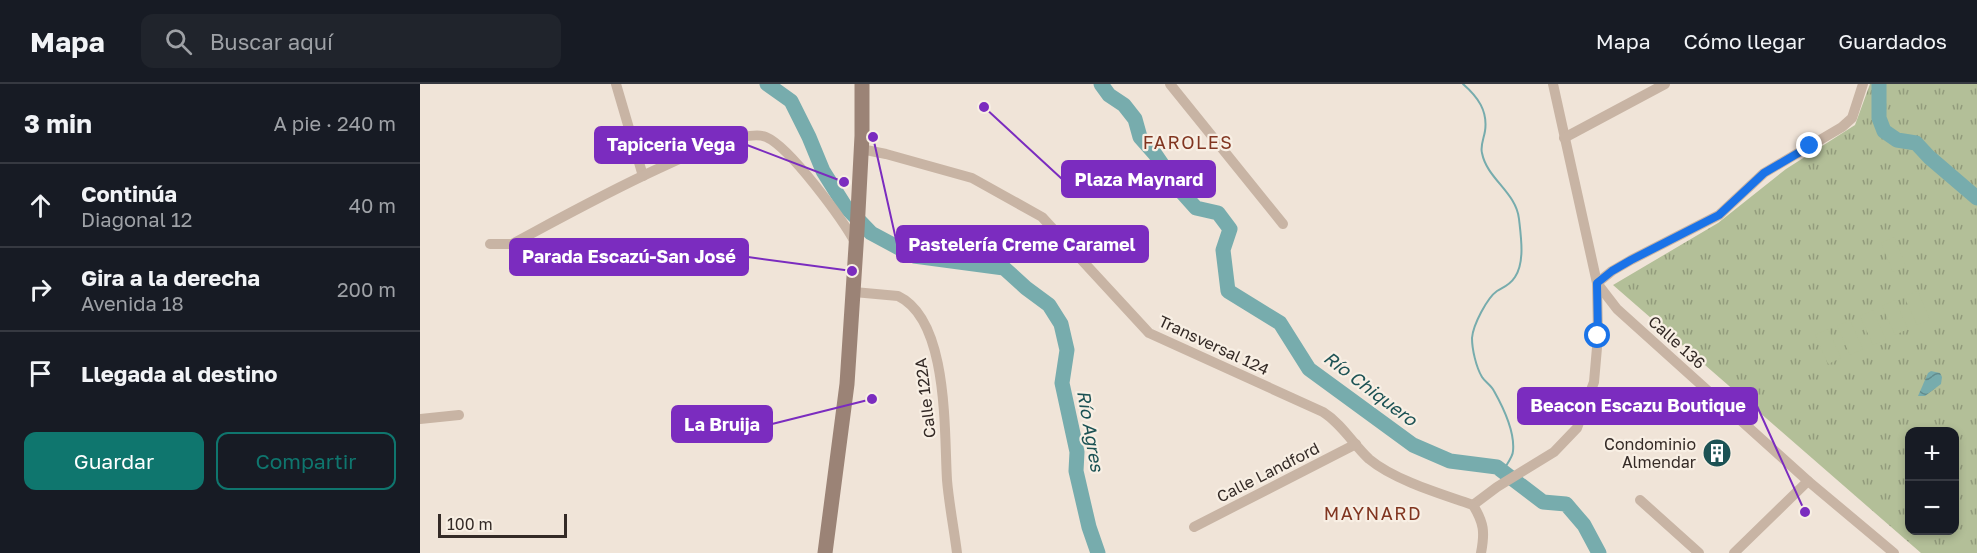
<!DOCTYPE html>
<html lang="es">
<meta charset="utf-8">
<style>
:root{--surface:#171b24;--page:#20242c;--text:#f1f3f6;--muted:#9ea1a6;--line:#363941;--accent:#0f766e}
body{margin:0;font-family:"Golos Text",sans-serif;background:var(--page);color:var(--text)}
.controls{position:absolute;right:18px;bottom:18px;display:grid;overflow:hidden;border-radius:12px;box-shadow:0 3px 9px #0003}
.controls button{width:54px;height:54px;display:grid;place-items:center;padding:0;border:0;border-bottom:2px solid var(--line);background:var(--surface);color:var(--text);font:30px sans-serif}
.scale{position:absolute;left:18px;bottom:15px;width:129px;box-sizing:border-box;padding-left:6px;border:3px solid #342a26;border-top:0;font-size:16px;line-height:21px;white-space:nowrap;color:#342a26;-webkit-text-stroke:4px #f8efe4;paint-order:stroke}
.stop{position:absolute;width:18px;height:18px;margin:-14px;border:4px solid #1a73e8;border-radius:50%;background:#fff}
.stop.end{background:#1a73e8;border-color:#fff;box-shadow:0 2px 6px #0008}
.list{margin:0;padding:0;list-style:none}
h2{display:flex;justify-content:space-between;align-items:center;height:78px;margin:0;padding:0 24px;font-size:26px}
h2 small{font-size:20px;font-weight:400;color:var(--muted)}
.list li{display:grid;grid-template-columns:39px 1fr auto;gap:18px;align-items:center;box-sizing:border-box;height:84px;padding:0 24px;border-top:2px solid var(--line)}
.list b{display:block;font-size:22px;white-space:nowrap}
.list p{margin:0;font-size:20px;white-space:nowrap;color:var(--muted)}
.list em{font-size:20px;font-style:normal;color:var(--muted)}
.actions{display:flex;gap:12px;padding:18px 24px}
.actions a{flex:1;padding:14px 0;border:2px solid var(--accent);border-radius:12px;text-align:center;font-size:21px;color:var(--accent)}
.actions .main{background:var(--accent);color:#fff}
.icon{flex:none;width:33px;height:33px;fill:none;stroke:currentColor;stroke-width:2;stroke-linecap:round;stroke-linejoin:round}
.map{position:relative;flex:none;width:1557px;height:469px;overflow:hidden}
header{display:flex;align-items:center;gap:36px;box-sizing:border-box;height:84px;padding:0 30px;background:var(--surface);border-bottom:2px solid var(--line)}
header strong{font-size:28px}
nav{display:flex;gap:33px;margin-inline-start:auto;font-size:21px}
.search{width:420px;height:54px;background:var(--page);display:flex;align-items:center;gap:15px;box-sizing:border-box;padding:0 21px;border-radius:12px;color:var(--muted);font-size:22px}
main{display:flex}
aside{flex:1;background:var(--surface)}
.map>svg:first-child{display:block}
.grass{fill:url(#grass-tufts);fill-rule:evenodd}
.pitch{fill:#b3bf98}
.water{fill:url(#water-waves)}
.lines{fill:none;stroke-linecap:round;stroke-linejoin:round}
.stream{stroke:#77acad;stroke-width:2}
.river{stroke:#77acad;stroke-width:15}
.street{stroke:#c8b4a4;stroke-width:10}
.secondary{stroke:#9b8376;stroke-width:15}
.route{stroke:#1a73e8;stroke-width:8}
.labels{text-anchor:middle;stroke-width:4.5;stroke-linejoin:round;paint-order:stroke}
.street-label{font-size:16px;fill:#342a26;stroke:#f8efe4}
.poi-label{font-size:16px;fill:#342a26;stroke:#f8efe4;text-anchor:end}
.neighbourhood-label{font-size:18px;letter-spacing:1.5px;fill:#813520;stroke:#f8efe4}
.water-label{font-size:18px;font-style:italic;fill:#1c5254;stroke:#f8efe4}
.leader{fill:none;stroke:#7b2cbf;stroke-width:2}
.callout-dot{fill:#7b2cbf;stroke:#f8efe4;stroke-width:2}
.callout{fill:#7b2cbf;stroke:#7b2cbf;stroke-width:2}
.callout-label{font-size:18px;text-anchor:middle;font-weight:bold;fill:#fff}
</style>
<header>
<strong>Mapa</strong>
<div class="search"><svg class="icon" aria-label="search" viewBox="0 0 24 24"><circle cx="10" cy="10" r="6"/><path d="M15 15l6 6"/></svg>Buscar aquí</div>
<nav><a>Mapa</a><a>Cómo llegar</a><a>Guardados</a></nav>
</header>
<main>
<aside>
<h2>3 min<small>A pie · 240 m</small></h2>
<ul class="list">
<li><svg class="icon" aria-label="ahead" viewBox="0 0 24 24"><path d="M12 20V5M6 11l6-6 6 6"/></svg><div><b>Continúa</b><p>Diagonal 12</p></div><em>40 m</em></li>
<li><svg class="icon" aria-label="right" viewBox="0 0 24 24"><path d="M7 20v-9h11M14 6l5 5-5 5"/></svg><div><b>Gira a la derecha</b><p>Avenida 18</p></div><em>200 m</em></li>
<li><svg class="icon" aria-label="arrive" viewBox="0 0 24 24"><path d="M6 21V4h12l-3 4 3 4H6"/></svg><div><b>Llegada al destino</b></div></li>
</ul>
<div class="actions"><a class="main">Guardar</a><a>Compartir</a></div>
</aside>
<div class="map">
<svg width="1557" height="469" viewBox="0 0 1557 469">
<defs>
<pattern id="grass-tufts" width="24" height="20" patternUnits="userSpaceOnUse" patternTransform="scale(1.5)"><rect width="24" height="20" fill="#b3bf98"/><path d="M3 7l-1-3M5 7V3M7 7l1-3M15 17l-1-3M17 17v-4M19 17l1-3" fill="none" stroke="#929b7c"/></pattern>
<pattern id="water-waves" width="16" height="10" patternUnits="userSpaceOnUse" patternTransform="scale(1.5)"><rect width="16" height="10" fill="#77acad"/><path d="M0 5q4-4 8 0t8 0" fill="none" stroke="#628c8d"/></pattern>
</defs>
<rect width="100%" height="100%" fill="#f0e4d8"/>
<path class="grass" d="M1450,0h107v469h-56l-308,-268 105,-62 68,-54 69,-44zM1490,348h44v98h-44z"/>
<g class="pitch">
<polygon points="1474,153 1486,182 1473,188 1461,159"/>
<polygon points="1498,207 1510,236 1497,241 1484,212"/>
<polygon points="1475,216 1488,245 1475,251 1462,222"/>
<polygon points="1453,226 1466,256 1453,261 1440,232"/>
<polygon points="1430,236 1443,265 1430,271 1417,242"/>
<polygon points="1408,245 1421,274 1408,280 1395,251"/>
</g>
<polygon class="water" points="1511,287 1520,289 1522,293 1521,300 1505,312 1498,312 1508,289"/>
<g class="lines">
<path class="stream" d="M1043,0c15,13 25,27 22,47 -1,7 -5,15 -3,22 5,26 34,39 37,66 2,18 6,43 -4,58 -5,8 -11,10 -18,14 -10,7 -24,34 -25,47 0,11 4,29 10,39 3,5 9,8 12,14 9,16 21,41 19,60 0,6 -7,14 -10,20"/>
<g class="river">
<polyline points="347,0 371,17 389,53 403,87 425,122 451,149 494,172 584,184 606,204 629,221 641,240 647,266 642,299 657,368 656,387 669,443 678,469"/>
<polyline points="681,0 689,11 704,21 715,35 720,53 735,70 759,105 776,124 798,129 810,145 803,166 808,207 860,239 889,285 993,361 1030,377 1077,383 1123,418 1146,420 1164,441 1179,469"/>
<polyline points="1459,0 1459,34 1464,47 1477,56 1496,59 1509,73 1557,114"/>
</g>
<g class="street">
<polyline points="196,0 223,92"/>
<polyline points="750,0 863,140"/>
<polyline points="1133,0 1177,199 1197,225 1388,397 1474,469"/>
<polyline points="1144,54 1245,0"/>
<path d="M441,65l25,5 86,24 70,39 107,116 174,79c19,12 30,32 46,47 25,21 72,35 104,46"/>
<path d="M70,160h22c40,-21 218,-122 254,-107 24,10 77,83 90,107"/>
<polyline points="1177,199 1192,187 1211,176 1299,131 1344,89 1422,43 1432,34 1443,0"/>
<path d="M434,208l44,4c51,24 46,136 49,184 2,24 7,49 10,73"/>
<polyline points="0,335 39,331"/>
<polyline points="1220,416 1279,469"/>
<polyline points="1053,421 1077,403 1134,368 1157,344 1174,298 1178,252 1177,199"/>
<path d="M1053,421c11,18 12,27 8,48"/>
<polyline points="774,443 936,360"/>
<polyline points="1314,469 1388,397"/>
</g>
<polyline class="secondary" points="405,469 427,300 437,147 442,52 442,0"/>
</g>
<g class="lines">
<polyline class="route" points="1178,252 1177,199 1192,187 1211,176 1299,131 1344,89 1390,62"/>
</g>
<defs>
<g id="building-disc" transform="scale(1.5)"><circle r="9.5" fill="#1c5254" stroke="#f8efe4"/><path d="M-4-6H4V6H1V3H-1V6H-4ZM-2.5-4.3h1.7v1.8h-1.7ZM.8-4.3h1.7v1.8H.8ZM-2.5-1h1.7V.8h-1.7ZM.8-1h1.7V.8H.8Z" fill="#fff"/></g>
</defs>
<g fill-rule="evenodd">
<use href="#building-disc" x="1297" y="369"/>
</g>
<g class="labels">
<g class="street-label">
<text transform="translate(1257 258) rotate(42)" y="6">Calle 136</text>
<text transform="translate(794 261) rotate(25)" y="6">Transversal 124</text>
<text transform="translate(505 314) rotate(-97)" y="6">Calle 122A</text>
<text transform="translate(848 388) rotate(-27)" y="6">Calle Landford</text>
</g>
<g class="poi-label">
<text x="1276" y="366">Condominio<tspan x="1276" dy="18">Almendar</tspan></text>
</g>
<g class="neighbourhood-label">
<text x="768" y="65">FAROLES</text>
<text x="953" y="436">MAYNARD</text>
</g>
<g class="water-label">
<text transform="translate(950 305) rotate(37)" y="6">Río Chiquero</text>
<text transform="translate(670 347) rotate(80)" y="6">Río Agres</text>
</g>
</g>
<path class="leader" d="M424 98L327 61M564 23L642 95M453 53L477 160M432 187L328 173M1385 428L1337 322M452 315L352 340"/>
<g class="callout-dot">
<circle cx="424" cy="98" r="6"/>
<circle cx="564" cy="23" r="6"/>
<circle cx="453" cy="53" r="6"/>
<circle cx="432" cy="187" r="6"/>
<circle cx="1385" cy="428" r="6"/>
<circle cx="452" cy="315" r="6"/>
</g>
<g class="callout">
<rect x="175" y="43" width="152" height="36" rx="6"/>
<rect x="642" y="77" width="153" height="36" rx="6"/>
<rect x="477" y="142" width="251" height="36" rx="6"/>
<rect x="90" y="155" width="238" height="36" rx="6"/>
<rect x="1098" y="304" width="239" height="36" rx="6"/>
<rect x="252" y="322" width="100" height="36" rx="6"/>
</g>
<g class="callout-label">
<text x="251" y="67">Tapiceria Vega</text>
<text x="719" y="102">Plaza Maynard</text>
<text x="602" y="167">Pastelería Creme Caramel</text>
<text x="209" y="179">Parada Escazú-San José</text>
<text x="1218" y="328">Beacon Escazu Boutique</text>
<text x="302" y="347">La Bruija</text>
</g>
</svg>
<div class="controls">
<button>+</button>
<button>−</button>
</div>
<div class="scale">100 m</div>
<div class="stop" style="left:1178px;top:252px"></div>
<div class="stop end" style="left:1390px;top:62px"></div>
</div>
</main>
